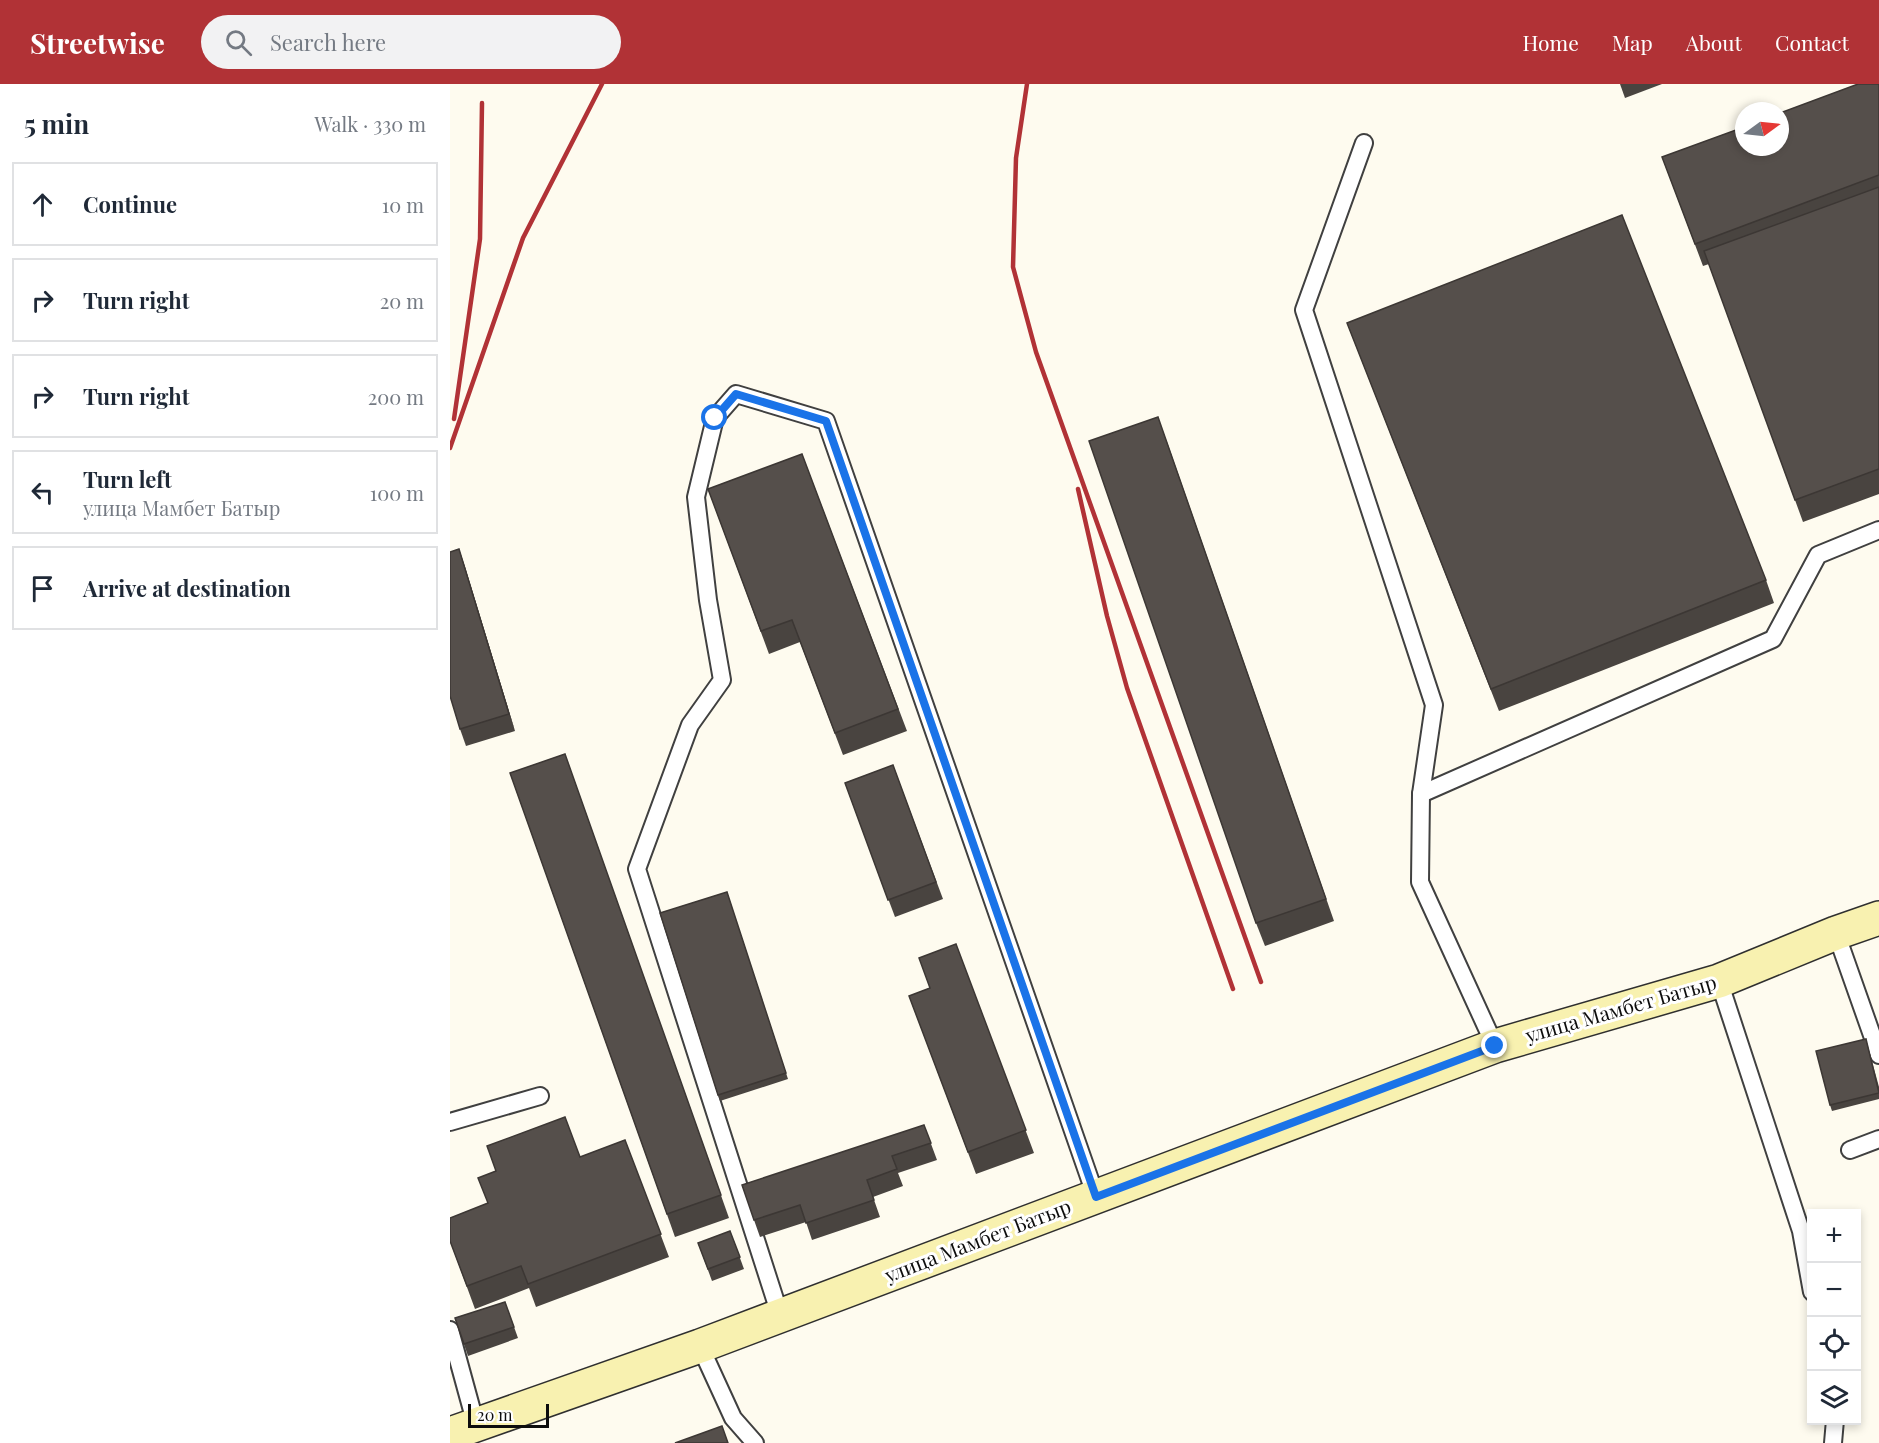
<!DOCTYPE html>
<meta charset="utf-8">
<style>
:root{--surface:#fff;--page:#f2f2f3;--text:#1f2937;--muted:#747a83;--line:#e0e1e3;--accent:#b13236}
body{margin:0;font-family:"Playfair Display",serif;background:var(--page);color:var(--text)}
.controls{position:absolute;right:18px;bottom:18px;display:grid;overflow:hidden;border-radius:0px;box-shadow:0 3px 9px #0003}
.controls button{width:54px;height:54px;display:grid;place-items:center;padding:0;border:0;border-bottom:2px solid var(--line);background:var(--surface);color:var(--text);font:30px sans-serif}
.compass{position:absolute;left:1285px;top:18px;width:54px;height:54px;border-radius:50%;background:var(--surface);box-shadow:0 3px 9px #0003;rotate:75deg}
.scale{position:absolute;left:18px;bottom:15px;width:81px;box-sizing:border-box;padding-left:6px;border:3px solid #0d0d0d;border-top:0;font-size:16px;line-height:21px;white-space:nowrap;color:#0d0d0d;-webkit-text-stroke:4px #fff;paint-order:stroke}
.stop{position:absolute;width:18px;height:18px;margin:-14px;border:4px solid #1a73e8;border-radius:50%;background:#fff}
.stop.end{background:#1a73e8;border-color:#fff;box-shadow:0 2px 6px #0008}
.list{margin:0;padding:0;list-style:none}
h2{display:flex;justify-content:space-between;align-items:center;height:78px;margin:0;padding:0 24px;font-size:26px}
h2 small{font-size:20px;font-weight:400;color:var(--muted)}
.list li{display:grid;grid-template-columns:39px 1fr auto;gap:18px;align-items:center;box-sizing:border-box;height:84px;margin:0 12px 12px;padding:0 12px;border:2px solid var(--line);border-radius:0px}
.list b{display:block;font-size:22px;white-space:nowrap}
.list p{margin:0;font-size:20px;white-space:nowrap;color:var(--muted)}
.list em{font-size:20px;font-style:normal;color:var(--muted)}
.icon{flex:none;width:33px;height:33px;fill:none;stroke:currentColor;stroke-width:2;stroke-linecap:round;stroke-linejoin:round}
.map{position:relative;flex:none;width:1429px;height:1359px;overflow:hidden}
header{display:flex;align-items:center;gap:36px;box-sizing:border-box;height:84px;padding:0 30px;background:var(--accent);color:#fff}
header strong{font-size:28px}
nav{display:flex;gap:33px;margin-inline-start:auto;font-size:21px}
.search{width:420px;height:54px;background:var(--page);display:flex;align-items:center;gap:15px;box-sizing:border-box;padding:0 21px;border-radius:33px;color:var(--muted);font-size:22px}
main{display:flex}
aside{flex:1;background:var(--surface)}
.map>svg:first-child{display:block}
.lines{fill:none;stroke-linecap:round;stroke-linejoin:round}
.service-casing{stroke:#404040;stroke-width:20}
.secondary-casing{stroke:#2f2f2f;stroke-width:36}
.service{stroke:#fff;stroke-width:16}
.secondary{stroke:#f8f1b0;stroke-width:33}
.rail{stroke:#b13236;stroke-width:4.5}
.wall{fill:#494440}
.shaded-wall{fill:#3c3734}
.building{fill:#554f4b;stroke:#3c3734;stroke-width:1.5}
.route{stroke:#1a73e8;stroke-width:8}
.labels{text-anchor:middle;stroke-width:6;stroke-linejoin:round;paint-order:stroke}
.street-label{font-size:20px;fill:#0d0d0d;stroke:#fff}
</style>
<header>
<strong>Streetwise</strong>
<div class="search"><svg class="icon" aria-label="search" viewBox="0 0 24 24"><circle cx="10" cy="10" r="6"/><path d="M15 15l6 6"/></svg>Search here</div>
<nav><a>Home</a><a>Map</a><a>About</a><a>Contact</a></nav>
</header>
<main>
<aside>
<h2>5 min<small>Walk · 330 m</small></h2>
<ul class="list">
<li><svg class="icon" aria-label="ahead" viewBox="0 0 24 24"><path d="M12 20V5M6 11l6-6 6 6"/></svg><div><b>Continue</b></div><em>10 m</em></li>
<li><svg class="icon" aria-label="right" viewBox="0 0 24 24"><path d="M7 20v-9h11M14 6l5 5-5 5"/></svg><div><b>Turn right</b></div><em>20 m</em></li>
<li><svg class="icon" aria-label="right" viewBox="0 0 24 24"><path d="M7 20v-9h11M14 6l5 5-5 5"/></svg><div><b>Turn right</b></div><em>200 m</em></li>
<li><svg class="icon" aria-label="left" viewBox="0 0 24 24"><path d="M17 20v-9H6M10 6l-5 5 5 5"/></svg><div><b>Turn left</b><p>улица Мамбет Батыр</p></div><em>100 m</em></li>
<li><svg class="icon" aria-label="arrive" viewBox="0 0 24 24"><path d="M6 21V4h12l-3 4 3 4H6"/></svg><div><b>Arrive at destination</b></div></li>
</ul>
</aside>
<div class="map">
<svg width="1429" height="1359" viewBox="0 0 1429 1359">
<rect width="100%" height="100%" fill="#fefbef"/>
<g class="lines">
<g class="service-casing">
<g id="service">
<polyline points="914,59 854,226 984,621 971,710 970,798 1045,962"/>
<polyline points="971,710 1323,555 1368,471 1429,446"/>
<polyline points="1386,849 1429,971"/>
<polyline points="1269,897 1351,1147 1362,1208"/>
<polyline points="0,1038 90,1012"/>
<polyline points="1400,1066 1429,1055"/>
<polyline points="330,1231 187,785 240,641 272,596 258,516 246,413 265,334 286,310 376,337 646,1113"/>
<polyline points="0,1246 26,1341"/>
<polyline points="250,1262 283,1334 305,1359"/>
<polyline points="1383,1359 1385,1336"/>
</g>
</g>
<g class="secondary-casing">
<polyline id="secondary" points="0,1350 250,1262 1045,962 1269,897 1386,849 1429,834"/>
</g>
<use href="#service" class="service"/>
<use href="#secondary" class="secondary"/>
<g class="rail">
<polyline points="577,0 566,74 563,183 586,268 811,898"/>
<polyline points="4,335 30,155 32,19"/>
<polyline points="0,364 73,154 152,0"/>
<polyline points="628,405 657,532 677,604 783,905"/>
</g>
</g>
<g class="wall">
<polygon points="1170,0 1212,0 1175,14"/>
<polygon points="1429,0 1429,410 1353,438 1259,180 1253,182 1212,73"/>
<polygon points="897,239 1316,496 1324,519 1049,627"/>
<polygon points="716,355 884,837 815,862 806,839"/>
<polygon points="352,370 457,647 393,671 350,558 319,570 258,405"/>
<polygon points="9,465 15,483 65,647 16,662 10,645"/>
<polygon points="115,670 279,1134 225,1153 60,689"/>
<polygon points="443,681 493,815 445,833 395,699"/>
<polygon points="277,808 338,995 270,1017 210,829"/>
<polygon points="506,860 584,1069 526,1090 459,912 480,904"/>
<polygon points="1416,955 1429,1003 1429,1015 1382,1027 1380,1021"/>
<polygon points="474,1041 487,1076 448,1089 453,1102 423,1113 430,1133 362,1156 356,1138 310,1153 304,1136"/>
<polygon points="175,1056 219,1173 86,1223 79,1204 25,1225 0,1157 130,1073"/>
<polygon points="280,1147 294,1185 262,1197 248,1159"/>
<polygon points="55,1218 68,1254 18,1272 5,1234"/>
</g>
<polygon class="shaded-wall" points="9,465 15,483 65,647 59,630"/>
<g class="building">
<polygon points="1408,0 1429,0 1429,91 1245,160 1212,73 1294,43 1294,63 1330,63 1330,29"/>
<polygon points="1429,103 1429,385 1345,416 1254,167"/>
<polygon points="1172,131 1316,496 1041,605 897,239"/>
<polygon points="708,333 876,815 806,839 639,357"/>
<polygon points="352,370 448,625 385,649 342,536 311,547 258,405"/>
<polygon points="9,465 59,630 10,645 0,612 0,468"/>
<polygon points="115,670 271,1111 217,1130 60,689"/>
<polygon points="443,681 486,798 438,816 395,699"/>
<polygon points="277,808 336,989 268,1011 210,829"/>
<polygon points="506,860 576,1046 518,1068 459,912 480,904 469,874"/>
<polygon points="1416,955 1429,1009 1380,1021 1366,967"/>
<polygon points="115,1033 130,1073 175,1056 211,1150 78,1200 71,1182 17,1202 0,1157 0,1134 38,1119 28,1094 46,1087 37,1062"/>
<polygon points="474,1041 481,1059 442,1072 447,1085 417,1096 424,1116 356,1139 350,1121 304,1136 292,1101"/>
<polygon points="280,1147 290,1173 258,1185 248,1159"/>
<polygon points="55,1218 64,1243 14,1260 5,1234"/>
<polygon points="272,1342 278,1359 225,1359"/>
</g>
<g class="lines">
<polyline class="route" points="265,334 286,310 376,337 646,1113 1045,962"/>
</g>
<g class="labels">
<g class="street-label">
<text transform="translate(1171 925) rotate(-16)" y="7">улица Мамбет Батыр</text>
<text transform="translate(528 1157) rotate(-21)" y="7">улица Мамбет Батыр</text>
</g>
</g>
</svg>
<div class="controls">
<button>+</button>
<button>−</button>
<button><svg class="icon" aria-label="locate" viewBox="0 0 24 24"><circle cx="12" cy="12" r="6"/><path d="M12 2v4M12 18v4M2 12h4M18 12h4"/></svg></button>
<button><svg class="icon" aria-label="layers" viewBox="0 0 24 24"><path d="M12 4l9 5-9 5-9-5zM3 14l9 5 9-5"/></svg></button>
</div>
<svg class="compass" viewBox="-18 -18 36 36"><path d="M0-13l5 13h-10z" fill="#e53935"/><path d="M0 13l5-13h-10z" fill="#747a83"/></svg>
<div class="scale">20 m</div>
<div class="stop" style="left:265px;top:334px"></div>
<div class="stop end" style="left:1045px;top:962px"></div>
</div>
</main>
